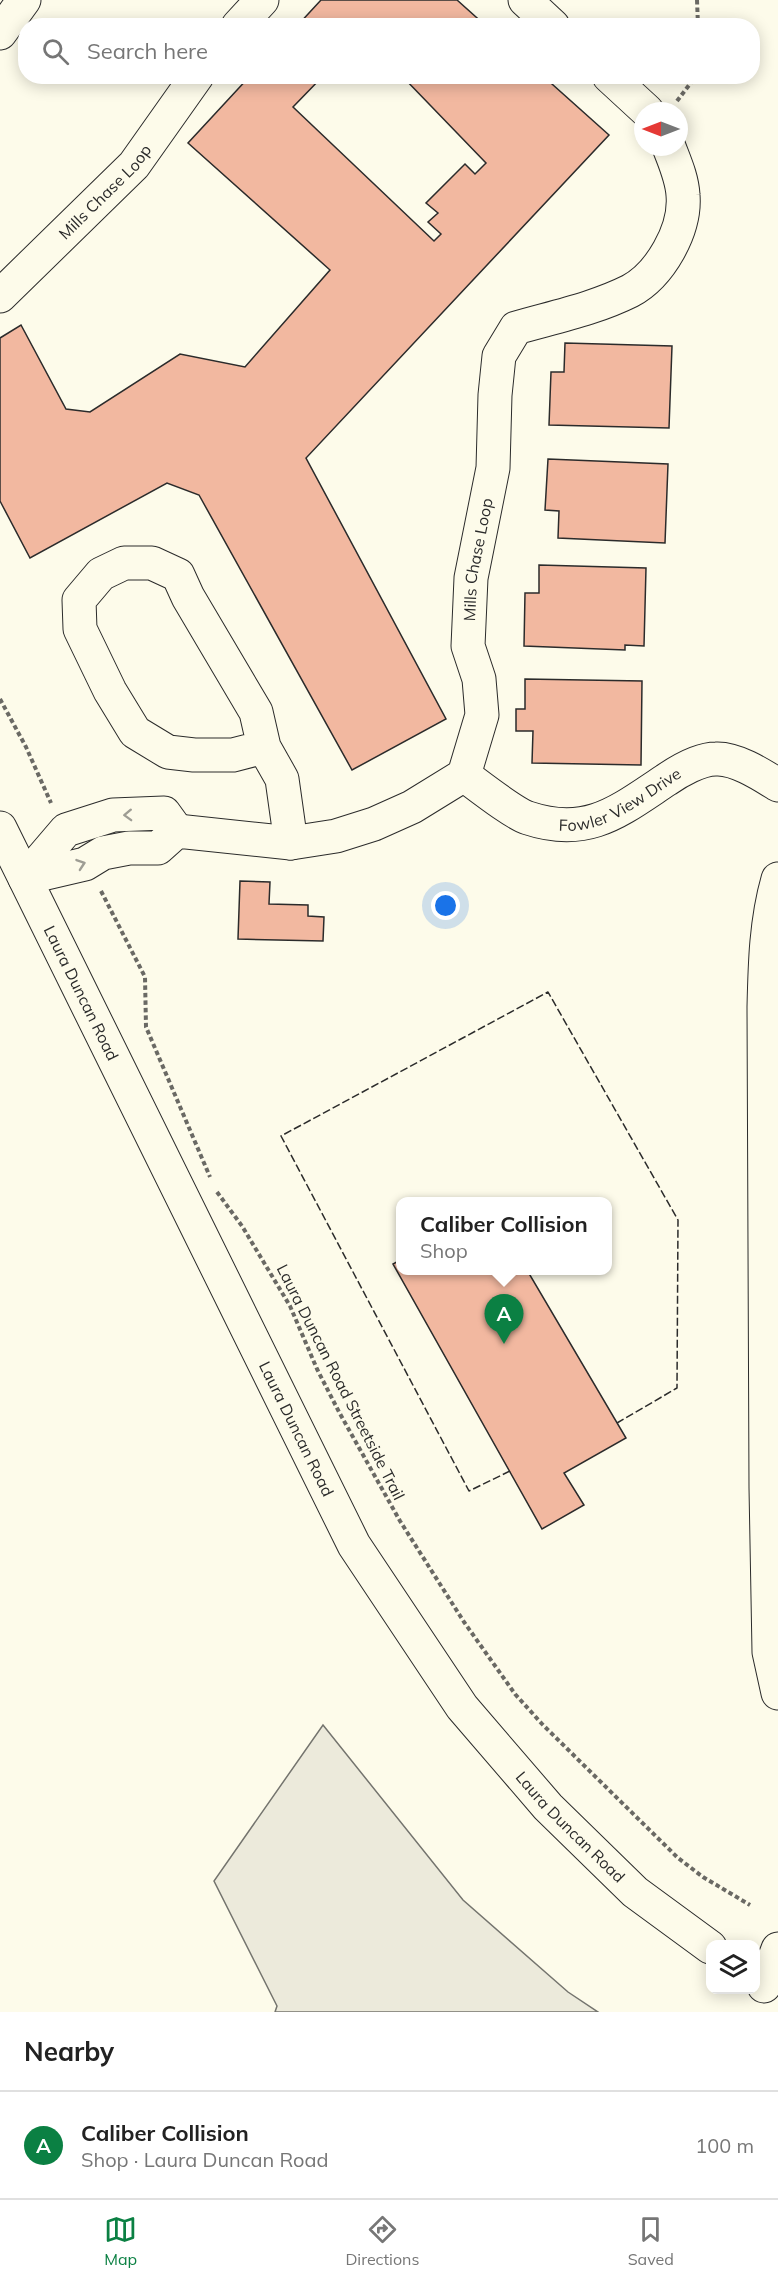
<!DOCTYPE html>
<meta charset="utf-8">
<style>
:root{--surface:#fff;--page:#f6f6f6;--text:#222;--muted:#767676;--line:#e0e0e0;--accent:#0b8043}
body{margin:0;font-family:Mulish,sans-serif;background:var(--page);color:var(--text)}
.controls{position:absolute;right:18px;bottom:18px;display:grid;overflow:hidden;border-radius:12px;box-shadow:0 3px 15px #0003}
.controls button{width:54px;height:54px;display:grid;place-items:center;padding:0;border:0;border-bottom:2px solid var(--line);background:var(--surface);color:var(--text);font:30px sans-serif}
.compass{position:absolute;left:634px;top:102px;width:54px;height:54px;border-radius:50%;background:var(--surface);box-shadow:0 3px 15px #0003;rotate:270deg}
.you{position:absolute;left:446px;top:906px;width:21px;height:21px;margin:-15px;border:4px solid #fff;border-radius:50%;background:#1a73e8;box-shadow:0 0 0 9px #1a73e833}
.badge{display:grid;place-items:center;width:39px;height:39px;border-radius:50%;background:var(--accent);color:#fff;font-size:20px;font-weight:700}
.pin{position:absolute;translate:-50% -50px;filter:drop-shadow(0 2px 3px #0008)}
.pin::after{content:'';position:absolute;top:32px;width:21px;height:18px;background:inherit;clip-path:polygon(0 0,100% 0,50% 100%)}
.popup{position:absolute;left:396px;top:1197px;width:216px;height:78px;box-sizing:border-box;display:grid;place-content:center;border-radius:12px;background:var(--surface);filter:drop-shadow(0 2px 4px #0005);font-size:20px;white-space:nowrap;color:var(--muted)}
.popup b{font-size:22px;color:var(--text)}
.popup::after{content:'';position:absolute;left:50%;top:100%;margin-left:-12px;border:12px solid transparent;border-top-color:var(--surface)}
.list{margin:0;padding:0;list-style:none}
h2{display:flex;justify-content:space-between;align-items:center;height:78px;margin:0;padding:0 24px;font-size:26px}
h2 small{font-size:20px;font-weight:400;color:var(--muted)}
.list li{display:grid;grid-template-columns:39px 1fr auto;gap:18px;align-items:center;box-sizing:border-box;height:108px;padding:0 24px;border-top:2px solid var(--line)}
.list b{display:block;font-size:22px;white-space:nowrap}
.list p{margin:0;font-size:20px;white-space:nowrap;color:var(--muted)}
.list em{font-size:20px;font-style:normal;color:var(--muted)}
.icon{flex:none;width:33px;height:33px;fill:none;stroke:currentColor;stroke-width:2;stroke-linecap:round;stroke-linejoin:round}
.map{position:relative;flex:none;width:778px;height:2012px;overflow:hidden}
.search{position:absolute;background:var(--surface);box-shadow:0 3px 15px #0003;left:18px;right:18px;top:18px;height:66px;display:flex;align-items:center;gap:15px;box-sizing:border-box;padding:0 21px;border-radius:24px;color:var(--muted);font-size:22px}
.sheet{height:186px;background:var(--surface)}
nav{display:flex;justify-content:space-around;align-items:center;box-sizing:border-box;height:84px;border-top:2px solid var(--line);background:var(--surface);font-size:16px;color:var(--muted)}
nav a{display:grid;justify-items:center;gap:3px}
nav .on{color:var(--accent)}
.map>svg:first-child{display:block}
.parking{fill:#eceadb;stroke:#74746e;stroke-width:1.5}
.building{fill:#f2b8a0;stroke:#2b2b2b;stroke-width:1.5}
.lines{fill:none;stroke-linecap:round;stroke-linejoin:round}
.minor-casing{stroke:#2b2b2b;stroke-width:35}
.path{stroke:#6a6964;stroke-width:4;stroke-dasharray:4.5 3;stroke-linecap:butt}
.minor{stroke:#fdfbea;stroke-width:33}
.fence{stroke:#2b2b2b;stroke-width:1.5;stroke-dasharray:8 3;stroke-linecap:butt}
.oneway{stroke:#9e9d94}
.labels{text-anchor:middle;stroke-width:4.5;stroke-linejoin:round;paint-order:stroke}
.street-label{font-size:16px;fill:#2b2b2b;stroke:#fdfbea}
</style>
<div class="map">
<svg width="778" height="2012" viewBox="0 0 778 2012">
<rect width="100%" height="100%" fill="#fdfbea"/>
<polygon class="parking" points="323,1725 463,1900 568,1992 598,2012 275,2012 277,2006 214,1881"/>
<g class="building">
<polygon points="321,0 457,0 486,26 297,26"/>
<polygon points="250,76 323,76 293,107 434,241 441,234 428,222 438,213 426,203 465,164 475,174 486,163 402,76 543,76 609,135 306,458 446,719 352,770 199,495 167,483 30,558 0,501 0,338 21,325 66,409 90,412 180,354 245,367 330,270 188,143"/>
<polygon points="565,343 672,346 669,428 549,425 551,372 564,372"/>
<polygon points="548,459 668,464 665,543 558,538 559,511 545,510"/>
<polygon points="539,565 646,568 644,646 625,645 625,650 524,646 525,593 539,593"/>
<polygon points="525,679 642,681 641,765 532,763 533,731 516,731 516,709 525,709"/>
<polygon points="240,881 270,882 269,904 308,905 308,916 324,917 323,941 238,939"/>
<polygon points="400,1260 400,1270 527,1270 626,1438 564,1473 584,1505 542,1529 393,1264"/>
</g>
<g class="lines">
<g class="minor-casing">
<g id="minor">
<polyline points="525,0 553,26"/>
<polyline points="238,26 262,0"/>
<polyline points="0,33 24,0"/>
<polyline points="609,76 647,111"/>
<path id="s1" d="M0,296l134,-131 63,-89"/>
<polyline points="264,747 256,712 188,597 178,575 152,563 124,563 101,574 79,600 80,629 110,691 135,732 168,752 194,755 233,755 264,747 282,779 291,843"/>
<path id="s2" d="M464,775c15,11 49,38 64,43 60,20 91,-7 138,-38 13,-9 34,-21 50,-21 20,-1 46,16 62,26"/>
<path id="s3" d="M0,828l354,717 108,162 86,100 87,85 75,55"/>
<path id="s4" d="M25,878l60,-14 18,-11 26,-5h29l19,-17 114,12 45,-7 38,-12 38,-17 52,-32 18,-60 -3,-36 -11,-33 3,-68 22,-110 2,-73 4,-39 17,-28c38,-11 78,-19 114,-37 30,-16 56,-61 53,-96 -1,-17 -8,-32 -14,-48"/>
<polyline points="25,878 66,830 113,815 164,813 177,831"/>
<path d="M778,879c-12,42 -13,84 -14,128l2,481 3,164 9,41"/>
<polyline points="764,1986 778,1949"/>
</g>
</g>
<g class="path">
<polyline points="697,0 698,26"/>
<polyline points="677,101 696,76"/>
<polyline points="0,699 26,747 51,803"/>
<polyline points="101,891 145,977 146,1027 210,1177"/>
<polyline points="217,1192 242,1226 290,1306 317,1369 339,1412 400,1521 464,1622 515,1694 543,1725 678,1858 703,1877 750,1905"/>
</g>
<use href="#minor" class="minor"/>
<polyline class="fence" points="510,1471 469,1491 281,1136 548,992 678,1220 677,1388 617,1423"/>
</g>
<defs><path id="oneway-chevron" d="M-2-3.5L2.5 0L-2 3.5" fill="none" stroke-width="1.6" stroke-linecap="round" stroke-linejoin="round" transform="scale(1.5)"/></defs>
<g class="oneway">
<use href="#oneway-chevron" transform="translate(128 815) rotate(178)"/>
<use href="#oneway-chevron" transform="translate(81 864) rotate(-19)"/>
</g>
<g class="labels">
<g class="street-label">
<text dy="6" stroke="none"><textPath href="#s1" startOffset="148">Mills Chase Loop</textPath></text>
<text dy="6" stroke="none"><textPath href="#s4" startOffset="687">Mills Chase Loop</textPath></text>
<text dy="6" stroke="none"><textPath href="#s2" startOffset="176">Fowler View Drive</textPath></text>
<text dy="6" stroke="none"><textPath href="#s3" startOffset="184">Laura Duncan Road</textPath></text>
<text transform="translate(341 1382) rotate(63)" y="6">Laura Duncan Road Streetside Trail</text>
<text dy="6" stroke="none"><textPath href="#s3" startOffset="670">Laura Duncan Road</textPath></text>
<text dy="6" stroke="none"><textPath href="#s3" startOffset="1156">Laura Duncan Road</textPath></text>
</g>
</g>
</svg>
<div class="controls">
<button><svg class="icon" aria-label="layers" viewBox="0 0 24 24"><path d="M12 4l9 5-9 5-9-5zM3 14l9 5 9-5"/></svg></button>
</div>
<svg class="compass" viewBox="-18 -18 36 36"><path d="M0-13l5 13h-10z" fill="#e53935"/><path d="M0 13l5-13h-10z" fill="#767676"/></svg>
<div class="you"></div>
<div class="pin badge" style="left:504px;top:1344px">A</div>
<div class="popup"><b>Caliber Collision</b>Shop</div>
<div class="search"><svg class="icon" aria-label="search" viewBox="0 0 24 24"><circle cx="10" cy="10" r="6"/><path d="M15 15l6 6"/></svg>Search here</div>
</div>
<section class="sheet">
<h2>Nearby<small></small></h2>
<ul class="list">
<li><span class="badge">A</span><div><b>Caliber Collision</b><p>Shop · Laura Duncan Road</p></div><em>100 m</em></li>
</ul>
</section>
<nav>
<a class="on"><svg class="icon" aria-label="map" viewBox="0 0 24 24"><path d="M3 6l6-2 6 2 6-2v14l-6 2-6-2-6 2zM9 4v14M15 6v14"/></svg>Map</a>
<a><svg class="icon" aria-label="directions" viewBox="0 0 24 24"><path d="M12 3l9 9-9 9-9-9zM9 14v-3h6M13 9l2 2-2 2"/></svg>Directions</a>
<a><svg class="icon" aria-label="saved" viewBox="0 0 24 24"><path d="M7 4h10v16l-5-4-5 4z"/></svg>Saved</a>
</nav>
